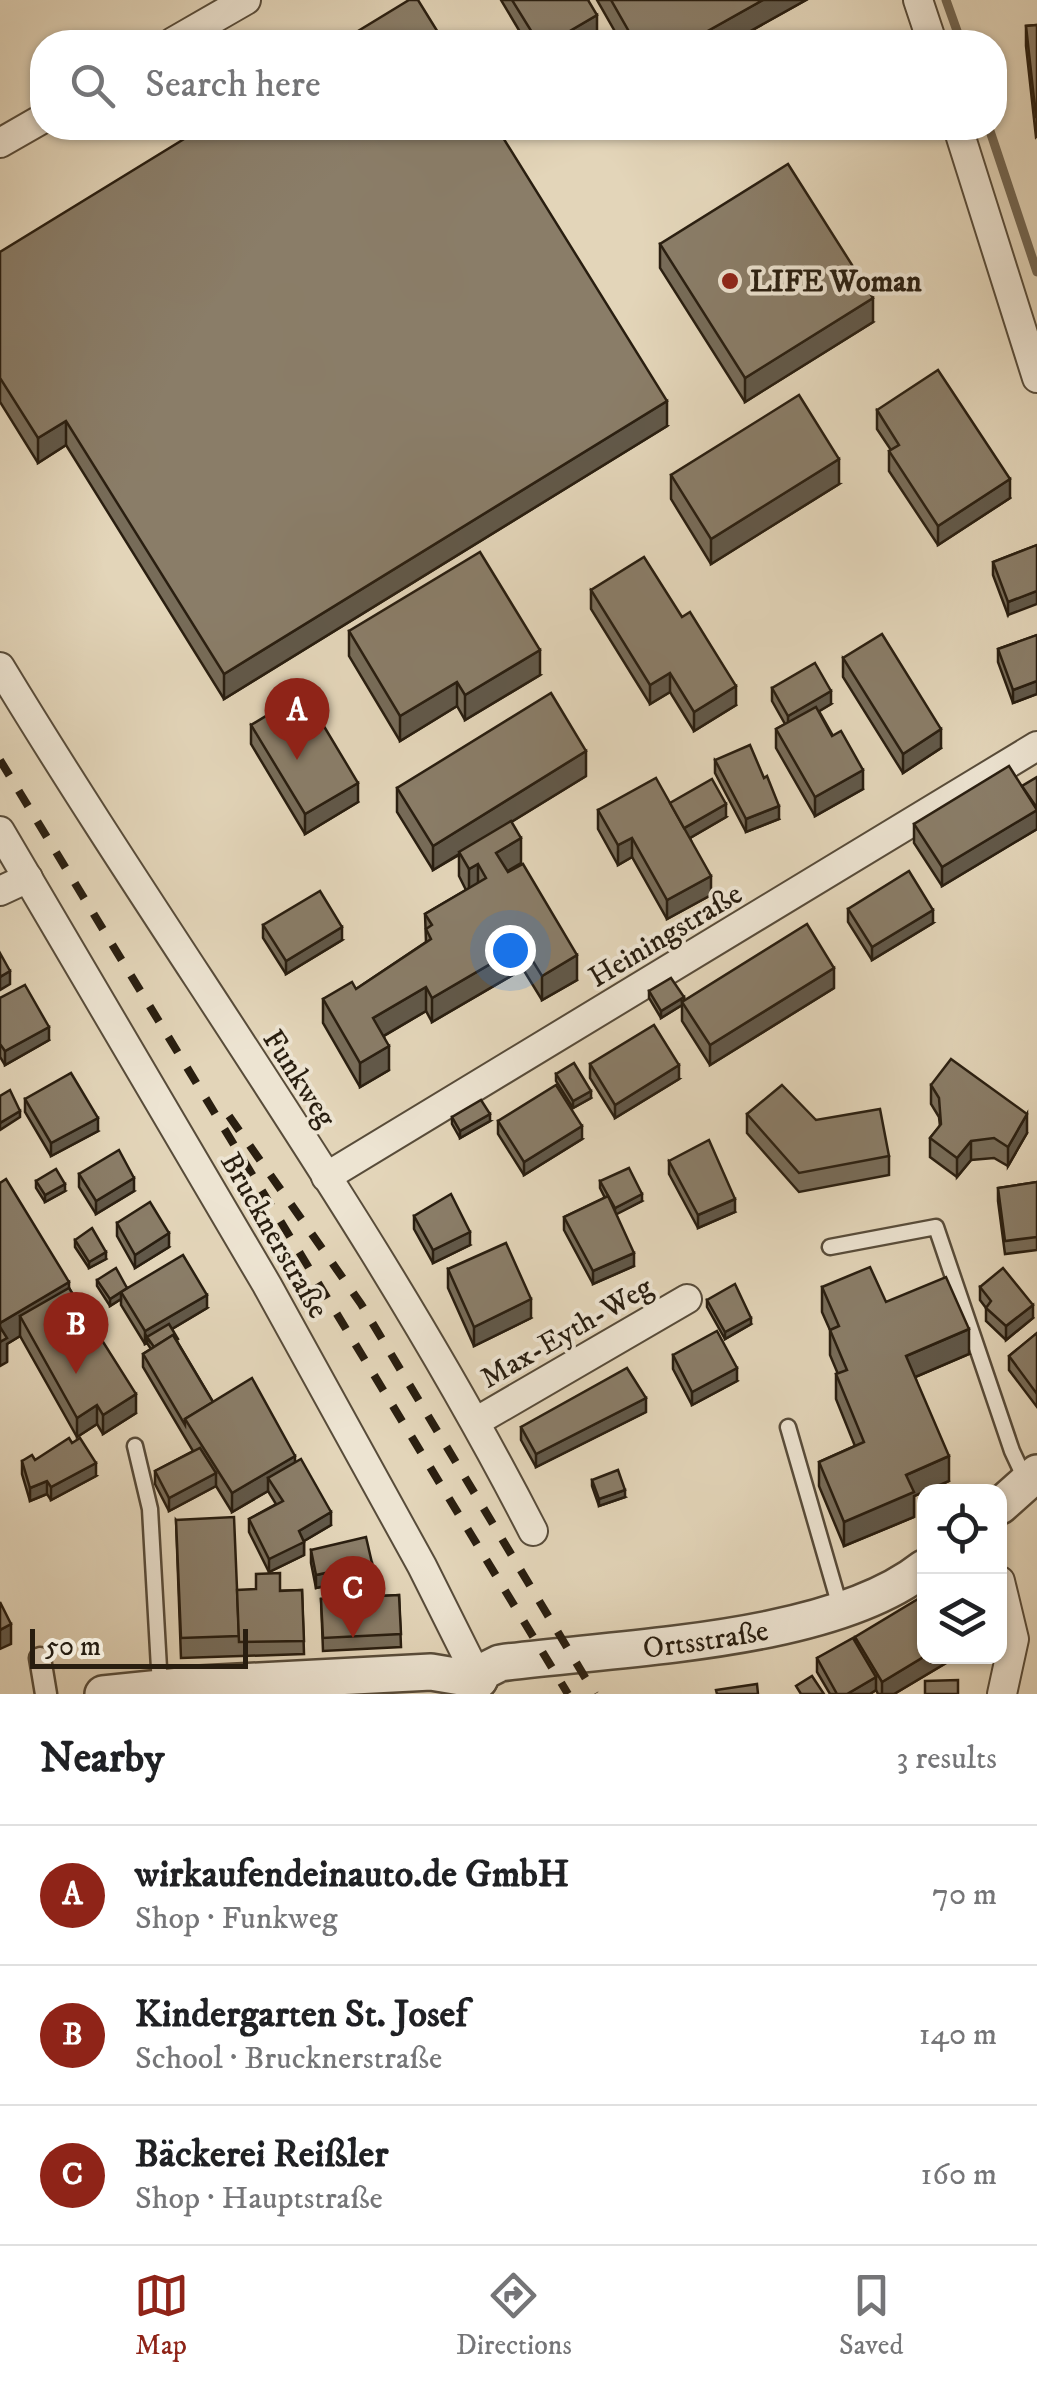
<!DOCTYPE html>
<meta charset="utf-8">
<style>
:root{--surface:#fff;--page:#f2f2f2;--text:#202124;--muted:#757577;--line:#e0e0e0;--accent:#8f2418}
body{margin:0;font-family:"IM FELL DW Pica",serif;background:var(--page);color:var(--text)}
.controls{position:absolute;right:30px;bottom:30px;display:grid;overflow:hidden;border-radius:20px;box-shadow:0 2px 8px #0004}
.controls button{width:90px;height:90px;display:grid;place-items:center;padding:0;border:0;border-bottom:2px solid var(--line);background:var(--surface);color:var(--text);font:50px sans-serif}
.scale{position:absolute;left:30px;bottom:25px;width:218px;box-sizing:border-box;padding-left:10px;border:5px solid #291e10;border-top:0;font-size:28px;line-height:35px;white-space:nowrap;color:#291e10;-webkit-text-stroke:8px #ede4d2;paint-order:stroke}
.you{position:absolute;left:510px;top:950px;width:35px;height:35px;margin:-25px;border:8px solid #fff;border-radius:50%;background:#1a73e8;box-shadow:0 0 0 15px #1a73e833}
.badge{display:grid;place-items:center;width:65px;height:65px;border-radius:50%;background:var(--accent);color:#fff;font-size:32px;font-weight:700}
.pin{position:absolute;translate:-50% -82px;filter:drop-shadow(0 2px 5px #0008)}
.pin::after{content:'';position:absolute;top:52px;width:35px;height:30px;background:inherit;clip-path:polygon(0 0,100% 0,50% 100%)}
.list{margin:0;padding:0;list-style:none}
h2{display:flex;justify-content:space-between;align-items:center;height:130px;margin:0;padding:0 40px;font-size:42px}
h2 small{font-size:32px;font-weight:400;color:var(--muted)}
.list li{display:grid;grid-template-columns:65px 1fr auto;gap:30px;align-items:center;box-sizing:border-box;height:140px;padding:0 40px;border-top:2px solid var(--line)}
.list b{display:block;font-size:38px;white-space:nowrap}
.list p{margin:0;font-size:32px;white-space:nowrap;color:var(--muted)}
.list em{font-size:32px;font-style:normal;color:var(--muted)}
.icon{flex:none;width:55px;height:55px;fill:none;stroke:currentColor;stroke-width:2;stroke-linecap:round;stroke-linejoin:round}
.map{position:relative;flex:none;width:1037px;height:1694px;overflow:hidden}
.search{position:absolute;background:var(--surface);box-shadow:0 2px 8px #0004;left:30px;right:30px;top:30px;height:110px;display:flex;align-items:center;gap:25px;box-sizing:border-box;padding:0 35px;border-radius:40px;color:var(--muted);font-size:38px}
.sheet{height:550px;background:var(--surface)}
nav{display:flex;justify-content:space-around;align-items:center;box-sizing:border-box;height:140px;border-top:2px solid var(--line);background:var(--surface);font-size:28px;color:var(--muted)}
nav a{display:grid;justify-items:center;gap:5px}
nav .on{color:var(--accent)}
.map>svg:first-child{display:block}
.lines{fill:none;stroke-linecap:round;stroke-linejoin:round}
.stream{stroke:#736753;stroke-width:9}
.service-casing{stroke:#584c3a;stroke-width:19}
.pedestrian-casing{stroke:#584c3a;stroke-width:25}
.minor-casing{stroke:#584c3a;stroke-width:32}
.tertiary-casing{stroke:#584c3a;stroke-width:40}
.service{stroke:#ede4d2;stroke-width:14}
.pedestrian{stroke:#ede4d2;stroke-width:20}
.minor{stroke:#ede4d2;stroke-width:28}
.tertiary{stroke:#ede4d2;stroke-width:35}
.rail{stroke:#291e10;stroke-width:8;stroke-dasharray:18 18;stroke-linecap:butt}
.wall{fill:#776c59;stroke:#291e10;stroke-width:2.5}
.shaded-wall{fill:#615849;stroke:#291e10;stroke-width:2.5}
.building{fill:#8a7d68;stroke:#291e10;stroke-width:2.5}
.poi-dot{fill:#8f2418;stroke:#ede4d2;stroke-width:4}
.labels{text-anchor:middle;stroke-width:8;stroke-linejoin:round;paint-order:stroke}
.poi-label{font-size:30px;font-weight:bold;fill:#291e10;stroke:#ede4d2;text-anchor:start}
.street-label{font-size:30px;fill:#291e10;stroke:#ede4d2}
</style>
<div class="map">
<svg width="1037" height="1694" viewBox="0 0 1037 1694">
<rect width="100%" height="100%" fill="#e3d5b9"/>
<filter id="stains"><feTurbulence type="fractalNoise" baseFrequency=".002" numOctaves="4"/><feColorMatrix values="0 0 0 0 .2 0 0 0 0 .09 0 0 0 0 .02 0 0 0 .5 -.17"/></filter>
<radialGradient id="worn" r=".72"><stop offset=".6" stop-color="#630" stop-opacity="0"/><stop offset="1" stop-color="#630" stop-opacity=".3"/></radialGradient>
<g class="lines">
<g class="stream">
<polyline points="946,0 961,42"/>
<polyline points="989,128 1037,272"/>
</g>
<g class="service-casing">
<g id="service">
<polyline points="830,1247 936,1227 1012,1451 1027,1483"/>
<polyline points="788,1427 841,1610"/>
<polyline points="135,1446 150,1509 160,1686"/>
</g>
</g>
<g class="pedestrian-casing">
<polyline id="pedestrian" points="40,1658 46,1694"/>
</g>
<g class="minor-casing">
<g id="minor">
<polyline points="918,0 932,42"/>
<polyline points="173,42 246,0"/>
<polyline points="958,128 1037,378"/>
<polyline points="0,143 42,119"/>
<path d="M0,667c175,289 379,563 533,864"/>
<polyline points="0,831 267,1285 422,1566 479,1680"/>
<polyline points="0,891 28,878"/>
<polyline points="326,1177 1037,746"/>
<polyline points="477,1421 687,1299"/>
<polyline points="1000,1581 1014,1639 1002,1694"/>
</g>
</g>
<g class="tertiary-casing">
<g id="tertiary">
<polyline points="1000,1506 1037,1473"/>
<path id="s1" d="M479,1680l5,-9 16,-8c119,-16 329,-20 424,-95"/>
<polyline points="103,1694 200,1684 431,1672 479,1680"/>
</g>
</g>
<use href="#service" class="service"/>
<use href="#pedestrian" class="pedestrian"/>
<use href="#minor" class="minor"/>
<use href="#tertiary" class="tertiary"/>
<g class="rail">
<polyline points="0,760 568,1694"/>
<polyline points="229,1116 361,1304 595,1694"/>
</g>
</g>
<g class="wall">
<polygon points="501,0 588,0 597,34 583,42 526,42"/>
<polygon points="597,0 806,0 731,42 621,42"/>
<polygon points="1037,25 1037,136 1036,137 1026,46 1026,26"/>
<polygon points="660,244 873,322 745,402 660,268"/>
<polygon points="0,252 667,426 224,699 66,445 38,463 0,402"/>
<polygon points="877,410 1010,498 938,545 889,471 889,451 891,450 877,429"/>
<polygon points="671,475 839,484 711,564 671,499"/>
<polygon points="1037,545 1008,615 993,575 993,562"/>
<polygon points="591,590 736,705 694,731 670,692 650,704 591,609"/>
<polygon points="349,631 540,675 465,720 457,706 400,741 349,656"/>
<polygon points="1037,635 1037,694 1013,703 998,662 998,649"/>
<polygon points="843,658 941,748 903,773 843,677"/>
<polygon points="772,688 831,704 819,711 863,789 815,816 776,748 776,729 785,724 772,701"/>
<polygon points="251,725 358,802 305,834 251,744"/>
<polygon points="715,760 779,819 746,832 715,773"/>
<polygon points="586,776 511,822 521,863 507,871 577,980 542,1000 523,969 432,1022 426,1011 384,1036 389,1070 360,1087 323,1023 323,999 356,989 426,942 425,914 466,890 459,876 459,855 433,870 397,812 397,788"/>
<polygon points="670,803 726,817 690,838 711,895 667,919 632,857 618,865 598,829 598,810"/>
<polygon points="914,824 1037,829 942,886 914,843"/>
<polygon points="848,909 933,923 872,960 848,922"/>
<polygon points="263,925 342,940 286,974 263,938"/>
<polygon points="834,988 710,1065 682,1021 682,1005 661,1018 649,998 649,991 684,1001"/>
<polygon points="0,998 49,1040 5,1065 0,1057"/>
<polygon points="590,1064 679,1079 615,1118 590,1078"/>
<polygon points="556,1074 591,1098 573,1108 556,1081"/>
<polygon points="931,1085 1027,1133 1008,1166 994,1158 971,1160 957,1177 930,1157 930,1138 940,1126 939,1117 931,1104"/>
<polygon points="25,1099 98,1131 51,1156 25,1112"/>
<polygon points="747,1114 816,1120 889,1156 889,1175 799,1192 747,1133"/>
<polygon points="452,1117 490,1121 460,1138 452,1124"/>
<polygon points="498,1121 582,1139 524,1175 498,1134"/>
<polygon points="669,1161 735,1212 698,1228 669,1174"/>
<polygon points="79,1174 134,1191 96,1214 79,1187"/>
<polygon points="36,1181 65,1191 45,1202 36,1188"/>
<polygon points="600,1181 642,1201 616,1214 634,1266 593,1284 564,1230 564,1217 605,1198 600,1188"/>
<polygon points="1037,1182 1037,1250 1005,1254 998,1201 998,1188"/>
<polygon points="0,1183 69,1288 136,1413 103,1434 97,1424 77,1437 20,1336 7,1344 7,1362"/>
<polygon points="414,1216 470,1245 433,1263 414,1229"/>
<polygon points="117,1223 169,1247 135,1268 117,1236"/>
<polygon points="75,1240 106,1259 89,1268 75,1247"/>
<polygon points="448,1269 531,1318 474,1346 448,1288"/>
<polygon points="97,1280 207,1308 172,1329 178,1343 213,1402 295,1463 331,1525 304,1541 304,1555 269,1572 249,1532 249,1519 276,1504 268,1491 232,1512 216,1486 169,1511 155,1484 155,1471 193,1451 143,1367 143,1354 151,1349 147,1343 145,1344 121,1305 121,1299 110,1306 97,1286"/>
<polygon points="822,1287 886,1302 969,1354 915,1377 949,1481 914,1496 914,1517 844,1546 819,1486 819,1462 855,1446 836,1399 836,1374 838,1374 830,1355 830,1330 822,1312"/>
<polygon points="980,1287 1033,1318 1006,1340 986,1321 986,1308 980,1300"/>
<polygon points="707,1300 751,1324 725,1339 707,1307"/>
<polygon points="1037,1333 1037,1407 1009,1370 1009,1356"/>
<polygon points="673,1355 737,1381 692,1405 673,1369"/>
<polygon points="646,1412 536,1467 521,1440 521,1427"/>
<polygon points="35,1460 96,1476 51,1500 47,1494 30,1501 22,1474 22,1461"/>
<polygon points="592,1480 625,1497 599,1506 592,1486"/>
<polygon points="176,1520 237,1592 302,1590 304,1654 181,1658"/>
<polygon points="311,1550 372,1576 316,1588 311,1563"/>
<polygon points="399,1595 401,1647 323,1651 321,1599"/>
<polygon points="855,1637 951,1656 951,1660 894,1694 878,1694 876,1690 870,1694 830,1694 817,1672 817,1658 855,1642"/>
</g>
<g class="shaded-wall">
<polygon points="763,0 806,0 731,42 688,42"/>
<polygon points="597,15 597,34 583,42 551,42"/>
<polygon points="873,298 873,322 745,402 745,378"/>
<polygon points="667,401 667,426 224,699 224,674"/>
<polygon points="66,421 66,445 38,463 38,438"/>
<polygon points="839,459 839,484 711,564 711,539"/>
<polygon points="1010,479 1010,498 938,545 938,526"/>
<polygon points="1037,591 1037,604 1008,615 1008,602"/>
<polygon points="540,650 540,675 465,720 465,695"/>
<polygon points="670,673 670,692 650,704 650,685"/>
<polygon points="1037,681 1037,694 1013,703 1013,690"/>
<polygon points="457,682 457,706 400,741 400,716"/>
<polygon points="736,686 736,705 694,731 694,712"/>
<polygon points="831,691 831,704 788,730 788,716"/>
<polygon points="941,729 941,748 903,773 903,754"/>
<polygon points="586,751 586,776 433,870 433,846"/>
<polygon points="863,770 863,789 815,816 815,797"/>
<polygon points="358,783 358,802 305,834 305,814"/>
<polygon points="726,804 726,817 683,842 683,829"/>
<polygon points="779,806 779,819 746,832 746,819"/>
<polygon points="1037,810 1037,829 942,886 942,867"/>
<polygon points="521,838 521,863 496,878 496,853"/>
<polygon points="632,838 632,857 618,865 618,845"/>
<polygon points="478,864 478,888 469,894 469,869"/>
<polygon points="711,876 711,895 667,919 667,900"/>
<polygon points="933,910 933,923 872,960 872,947"/>
<polygon points="342,927 342,940 286,974 286,961"/>
<polygon points="523,945 523,969 432,1022 432,998"/>
<polygon points="577,955 577,980 542,1000 542,976"/>
<polygon points="834,968 834,988 710,1065 710,1045"/>
<polygon points="10,971 10,984 0,990 0,977"/>
<polygon points="426,987 426,1011 373,1042 373,1018"/>
<polygon points="684,997 684,1004 682,1002 682,1005 661,1018 661,1011"/>
<polygon points="49,1027 49,1040 5,1065 5,1051"/>
<polygon points="389,1046 389,1070 360,1087 360,1063"/>
<polygon points="679,1065 679,1079 615,1118 615,1105"/>
<polygon points="591,1091 591,1098 573,1108 573,1101"/>
<polygon points="20,1111 20,1117 0,1130 0,1123"/>
<polygon points="490,1114 490,1121 460,1138 460,1131"/>
<polygon points="1027,1114 1027,1133 1008,1166 1008,1147"/>
<polygon points="98,1118 98,1131 51,1156 51,1143"/>
<polygon points="582,1126 582,1139 524,1175 524,1162"/>
<polygon points="971,1141 971,1160 957,1177 957,1158"/>
<polygon points="134,1178 134,1191 96,1214 96,1201"/>
<polygon points="65,1184 65,1191 45,1202 45,1195"/>
<polygon points="642,1194 642,1201 615,1215 615,1208"/>
<polygon points="735,1199 735,1212 698,1228 698,1215"/>
<polygon points="470,1232 470,1245 433,1263 433,1250"/>
<polygon points="169,1233 169,1247 135,1268 135,1255"/>
<polygon points="106,1252 106,1259 89,1268 89,1262"/>
<polygon points="634,1253 634,1266 593,1284 593,1271"/>
<polygon points="69,1282 69,1307 20,1316 20,1336 7,1344 7,1362 0,1366 0,1323"/>
<polygon points="121,1292 121,1299 110,1306 110,1299"/>
<polygon points="207,1295 207,1308 150,1342 147,1337 147,1343 145,1344 145,1331"/>
<polygon points="531,1299 531,1318 474,1346 474,1327"/>
<polygon points="1033,1305 1033,1318 1006,1340 1006,1326"/>
<polygon points="751,1318 751,1324 725,1339 725,1332"/>
<polygon points="969,1329 969,1354 906,1381 906,1356"/>
<polygon points="737,1368 737,1381 692,1405 692,1392"/>
<polygon points="136,1394 136,1413 103,1434 103,1415"/>
<polygon points="646,1398 646,1412 536,1467 536,1454"/>
<polygon points="97,1405 97,1424 77,1437 77,1418"/>
<polygon points="295,1456 295,1476 268,1478 268,1491 232,1512 232,1493"/>
<polygon points="949,1456 949,1481 914,1496 914,1517 844,1546 844,1522 906,1475"/>
<polygon points="96,1463 96,1476 51,1500 51,1487"/>
<polygon points="216,1473 216,1486 169,1511 169,1498"/>
<polygon points="47,1481 47,1494 30,1501 30,1488"/>
<polygon points="625,1490 625,1497 599,1506 599,1499"/>
<polygon points="331,1512 331,1525 299,1544 304,1542 304,1555 269,1572 269,1559 299,1531"/>
<polygon points="372,1563 372,1576 316,1588 316,1575"/>
<polygon points="11,1624 11,1644 0,1649 0,1630"/>
<polygon points="925,1656 951,1656 951,1660 894,1694 882,1694 882,1682"/>
<polygon points="876,1677 876,1690 870,1694 847,1694"/>
</g>
<g class="building">
<polygon points="409,0 418,0 444,42 340,42"/>
<polygon points="512,0 588,0 597,15 551,42 538,42"/>
<polygon points="611,0 763,0 688,42 635,42"/>
<polygon points="1037,25 1037,117 1036,117 1026,26"/>
<polygon points="202,128 497,128 667,401 224,674 66,421 38,438 0,378 0,252"/>
<polygon points="788,164 873,298 745,378 660,244"/>
<polygon points="938,370 1010,479 938,526 889,451 899,445 877,410"/>
<polygon points="799,395 839,459 711,539 671,475"/>
<polygon points="1037,545 1037,591 1008,602 993,562"/>
<polygon points="480,552 540,650 465,695 457,682 400,716 349,631"/>
<polygon points="644,557 682,617 690,612 736,686 694,712 670,673 650,685 591,590"/>
<polygon points="882,634 941,729 903,754 843,658"/>
<polygon points="1037,635 1037,681 1013,690 998,649"/>
<polygon points="815,663 831,691 788,716 772,688"/>
<polygon points="304,693 358,783 305,814 251,725"/>
<polygon points="551,693 586,751 433,846 397,788"/>
<polygon points="816,707 832,736 841,731 863,770 815,797 776,729"/>
<polygon points="750,745 764,778 767,776 779,806 746,819 715,760"/>
<polygon points="1009,766 1037,810 942,867 914,824"/>
<polygon points="1037,777 1037,808 1022,786"/>
<polygon points="656,778 711,876 667,900 632,838 618,845 598,810"/>
<polygon points="712,779 726,804 684,828 670,803"/>
<polygon points="511,821 521,838 496,853 508,872 523,864 577,955 542,976 523,945 432,998 426,987 373,1018 389,1046 360,1063 323,999 352,982 356,989 431,939 426,929 432,925 425,914 486,878 478,864 469,869 459,852"/>
<polygon points="909,871 933,910 872,947 848,909"/>
<polygon points="320,891 342,927 286,961 263,925"/>
<polygon points="807,924 834,968 710,1045 682,1002"/>
<polygon points="0,953 10,971 0,977"/>
<polygon points="671,978 684,997 661,1011 649,991"/>
<polygon points="25,985 49,1027 5,1051 0,1044 0,998"/>
<polygon points="654,1025 679,1065 615,1105 590,1064"/>
<polygon points="951,1059 1027,1114 1008,1147 994,1138 971,1141 957,1158 930,1138 941,1124 939,1098 931,1085"/>
<polygon points="574,1063 591,1091 573,1101 556,1074"/>
<polygon points="71,1073 98,1118 51,1143 25,1099"/>
<polygon points="556,1085 582,1126 524,1162 498,1121"/>
<polygon points="782,1085 816,1120 880,1109 889,1156 799,1173 747,1114"/>
<polygon points="10,1090 20,1111 0,1123 0,1096"/>
<polygon points="481,1100 490,1114 460,1131 452,1117"/>
<polygon points="709,1140 735,1199 698,1215 669,1161"/>
<polygon points="119,1150 134,1178 96,1201 79,1174"/>
<polygon points="629,1168 642,1194 615,1208 600,1181"/>
<polygon points="56,1169 65,1184 45,1195 36,1181"/>
<polygon points="6,1179 69,1282 0,1323 0,1183"/>
<polygon points="1037,1182 1037,1237 1005,1241 998,1188"/>
<polygon points="451,1194 470,1232 433,1250 414,1216"/>
<polygon points="608,1196 634,1253 593,1271 564,1217"/>
<polygon points="150,1202 169,1233 135,1255 117,1223"/>
<polygon points="92,1228 106,1252 89,1262 75,1240"/>
<polygon points="506,1243 531,1299 474,1327 448,1269"/>
<polygon points="183,1255 207,1295 145,1331 121,1292"/>
<polygon points="870,1267 886,1302 946,1277 969,1329 906,1356 949,1456 906,1475 914,1492 844,1522 819,1462 864,1442 836,1374 847,1370 830,1330 839,1326 822,1287"/>
<polygon points="116,1268 127,1288 110,1299 97,1280"/>
<polygon points="1003,1268 1033,1305 1006,1326 986,1308 991,1301 980,1287"/>
<polygon points="735,1284 751,1318 725,1332 707,1300"/>
<polygon points="69,1288 136,1394 103,1415 97,1405 77,1418 20,1316"/>
<polygon points="169,1324 178,1339 176,1340 173,1335 154,1347 147,1337"/>
<polygon points="0,1327 7,1338 0,1342"/>
<polygon points="717,1331 737,1368 692,1392 673,1355"/>
<polygon points="1037,1333 1037,1394 1009,1356"/>
<polygon points="173,1335 213,1402 185,1419 185,1425 143,1354"/>
<polygon points="627,1368 646,1398 536,1454 521,1427"/>
<polygon points="252,1378 295,1456 232,1493 185,1419"/>
<polygon points="69,1438 72,1443 80,1438 96,1463 51,1487 47,1481 30,1488 22,1461 32,1455 35,1460"/>
<polygon points="200,1448 216,1473 169,1498 155,1471"/>
<polygon points="301,1459 331,1512 299,1531 304,1542 269,1559 249,1519 283,1501 268,1478"/>
<polygon points="618,1470 625,1490 599,1499 592,1480"/>
<polygon points="234,1517 239,1636 181,1638 176,1520"/>
<polygon points="366,1537 372,1563 316,1575 311,1550"/>
<polygon points="280,1573 280,1591 302,1590 304,1641 239,1642 237,1590 256,1589 256,1574"/>
<polygon points="399,1595 401,1634 323,1638 321,1599"/>
<polygon points="923,1596 925,1656 882,1682 855,1637"/>
<polygon points="0,1602 11,1624 0,1630"/>
<polygon points="853,1638 876,1677 847,1694 837,1694 817,1658"/>
<polygon points="812,1676 824,1694 801,1694 796,1686"/>
<polygon points="958,1680 958,1694 925,1694 925,1681"/>
<polygon points="757,1684 758,1694 717,1694 716,1690"/>
</g>
<circle class="poi-dot" cx="730" cy="281" r="10"/>
<g class="labels">
<g class="poi-label">
<text x="750" y="291">LIFE Woman</text>
</g>
<g class="street-label">
<text transform="translate(665 935) rotate(-31)" y="10">Heiningstraße</text>
<text transform="translate(300 1078) rotate(57)" y="10">Funkweg</text>
<text transform="translate(275 1235) rotate(60)" y="10">Brucknerstraße</text>
<text transform="translate(566 1332) rotate(-30)" y="10">Max-Eyth-Weg</text>
<text dy="10" stroke="none"><textPath href="#s1" startOffset="235">Ortsstraße</textPath></text>
</g>
</g>
<rect width="100%" height="100%" filter="url(#stains)"/>
<rect width="100%" height="100%" fill="url(#worn)"/>
</svg>
<div class="controls">
<button><svg class="icon" aria-label="locate" viewBox="0 0 24 24"><circle cx="12" cy="12" r="6"/><path d="M12 2v4M12 18v4M2 12h4M18 12h4"/></svg></button>
<button><svg class="icon" aria-label="layers" viewBox="0 0 24 24"><path d="M12 4l9 5-9 5-9-5zM3 14l9 5 9-5"/></svg></button>
</div>
<div class="scale">50 m</div>
<div class="you"></div>
<div class="pin badge" style="left:297px;top:760px">A</div>
<div class="pin badge" style="left:76px;top:1374px">B</div>
<div class="pin badge" style="left:353px;top:1638px">C</div>
<div class="search"><svg class="icon" aria-label="search" viewBox="0 0 24 24"><circle cx="10" cy="10" r="6"/><path d="M15 15l6 6"/></svg>Search here</div>
</div>
<section class="sheet">
<h2>Nearby<small>3 results</small></h2>
<ul class="list">
<li><span class="badge">A</span><div><b>wirkaufendeinauto.de GmbH</b><p>Shop · Funkweg</p></div><em>70 m</em></li>
<li><span class="badge">B</span><div><b>Kindergarten St. Josef</b><p>School · Brucknerstraße</p></div><em>140 m</em></li>
<li><span class="badge">C</span><div><b>Bäckerei Reißler</b><p>Shop · Hauptstraße</p></div><em>160 m</em></li>
</ul>
</section>
<nav>
<a class="on"><svg class="icon" aria-label="map" viewBox="0 0 24 24"><path d="M3 6l6-2 6 2 6-2v14l-6 2-6-2-6 2zM9 4v14M15 6v14"/></svg>Map</a>
<a><svg class="icon" aria-label="directions" viewBox="0 0 24 24"><path d="M12 3l9 9-9 9-9-9zM9 14v-3h6M13 9l2 2-2 2"/></svg>Directions</a>
<a><svg class="icon" aria-label="saved" viewBox="0 0 24 24"><path d="M7 4h10v16l-5-4-5 4z"/></svg>Saved</a>
</nav>
